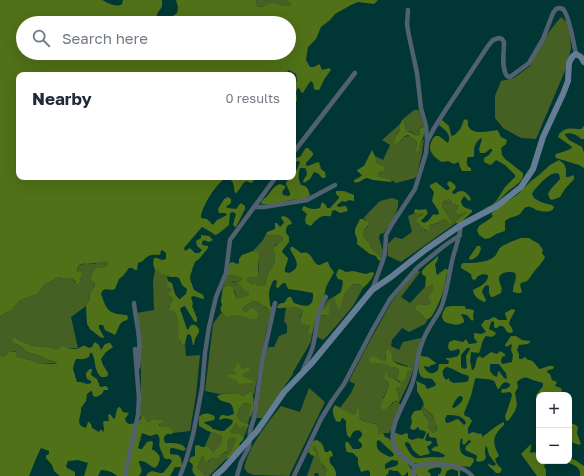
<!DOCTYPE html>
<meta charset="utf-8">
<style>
:root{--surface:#fff;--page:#f2f2f3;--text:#1f2937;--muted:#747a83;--line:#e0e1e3}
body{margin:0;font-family:"Golos Text",sans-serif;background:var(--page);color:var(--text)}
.controls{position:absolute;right:12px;bottom:12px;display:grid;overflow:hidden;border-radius:8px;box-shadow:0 4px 16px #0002}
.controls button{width:36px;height:36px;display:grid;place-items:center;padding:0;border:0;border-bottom:1px solid var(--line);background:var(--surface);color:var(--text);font:20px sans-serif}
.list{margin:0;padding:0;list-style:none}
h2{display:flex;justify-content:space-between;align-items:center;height:52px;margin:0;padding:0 16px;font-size:17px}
h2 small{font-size:13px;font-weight:400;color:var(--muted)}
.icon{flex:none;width:22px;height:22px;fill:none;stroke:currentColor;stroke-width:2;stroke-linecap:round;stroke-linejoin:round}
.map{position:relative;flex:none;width:584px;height:476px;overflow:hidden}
.search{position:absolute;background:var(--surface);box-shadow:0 4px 16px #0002;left:16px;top:16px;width:280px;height:44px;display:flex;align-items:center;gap:10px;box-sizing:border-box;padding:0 14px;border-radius:22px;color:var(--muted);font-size:15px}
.panel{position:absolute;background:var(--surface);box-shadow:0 4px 16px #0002;left:16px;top:72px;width:280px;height:108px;border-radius:8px}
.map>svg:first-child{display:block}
.green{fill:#465f23;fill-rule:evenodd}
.forest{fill:#507117;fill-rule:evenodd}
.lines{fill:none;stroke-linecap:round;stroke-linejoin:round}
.street{stroke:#526170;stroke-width:4.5}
.secondary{stroke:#657d94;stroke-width:6}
</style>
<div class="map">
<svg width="584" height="476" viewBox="0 0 584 476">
<rect width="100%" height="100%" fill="#003734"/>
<g class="green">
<polygon points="257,0 287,0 291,4 291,6 284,6 275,3 260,7 257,6 256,2"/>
<polygon points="561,17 569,24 571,48 567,66 536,139 521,138 503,128 495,118 495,96 501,81 514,78 530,66 542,42 552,28"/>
<polygon points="414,110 419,110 424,127 419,128 418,131 420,133 420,135 417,135 410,131 406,131 404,120 403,119"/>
<path d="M400,124v6l-3,3 -3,8 2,3 5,-3 2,-4 6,-1 8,6 -1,6v2l2,1h1c0,-6 1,-8 5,-12l-2,14 -5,22 -2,3 -19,5 -6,-4 -12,-3v-2l3,-3 2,-5 -6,-3 -2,-7 8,4 7,-15 -8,-5z"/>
<path d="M392,198l6,2c2,12 -9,24 -14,33l-4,1 -1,4 4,13 -2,8v-2l-10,-9 -1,-4 -7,-9v-4l5,-5 -3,-7h-2l6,-7 11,-11z"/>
<path d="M446,199h2l2,1 1,3 8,3 -4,5 10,1 1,1 -6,4 -5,5 1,1 -55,39 -13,-6v-12l7,-7 7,2 10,-7 -4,-16c6,-3 10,-4 16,-2l-1,1 -4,1 -1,8 8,7h2c2,-9 4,-5 11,-8 1,-1 3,-3 5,-4l3,3 4,-2 -9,-13v-2z"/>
<path d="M266,234c5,3 12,-1 17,4v2l-3,3 -5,2 -1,7 1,8 -3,8 -4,5 -3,13h-3l-4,-1 -9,-2 -2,-3 1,-2 7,-1 4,-5 -1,-11 -3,-10h-2l10,-11z"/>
<polygon points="102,261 107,261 108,264 105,267 96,268 94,274 93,283 95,285 90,293 89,296 90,301 86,306 71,317 78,348 60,348 57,350 50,347 33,346 19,340 16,338 16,344 20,346 27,352 43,357 50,361 56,362 57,363 40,364 34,361 17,357 15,351 10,351 4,357 0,355 0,315 2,315 12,310 19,301 28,297 37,294 44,285 58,277 63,279 72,278 75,283 80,281 81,276 77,270 79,266 86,263 94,264"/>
<polygon points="155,270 157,270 167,276 168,281 166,281 167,287 172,290 170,296 173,299 171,304 168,307 171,311 175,312 179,324 180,330 179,337 181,345 184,345 185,344 186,356 200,355 196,395 190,431 173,433 173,430 167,427 159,427 159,426 161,420 153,419 148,422 147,422 145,418 143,416 140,417 141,378 140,346 136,313 154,310 153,281"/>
<path d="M417,270l3,2 -19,25 9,6 15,-16 2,1 4,-3 2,1 -1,5 -3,6 2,4v2l-3,2 -9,-1 -2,7 4,3 5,6 2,-1 -3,5 -16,8 -7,-4 -10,12 -1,6 8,4 4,-8 18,-4 -8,32 -4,12 -10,21 2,3 -3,5 -7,19 -2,3h-7l-3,1 -1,-1v-6l-2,-3c-5,-2 -11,-1 -14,-4 -3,-3 -3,-6 -6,-9l-2,4 -14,-7 11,-15 4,-9 -6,-3 16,-31 27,-49zM387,349c6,6 4,8 8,13l13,4v4l-3,6 -8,1 2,-6 -2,-3 -7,-1 -5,-3 -8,-1 2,-4 4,3 3,-1 -1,-6v-4zM387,373l1,4 11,4 1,6 -3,1 -1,1 3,7 -2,6h-3l-6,6 -5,-10 6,-12z"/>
<path d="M227,273l2,2c4,1 11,0 13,4 -3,4 -6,3 -11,2 3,3 8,3 11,5 2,2 3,4 6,6l1,2c-3,3 -9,5 -13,4l-1,-7 -10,-5 -2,1z"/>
<path d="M356,284h2l5,4 -10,18 -23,27 -7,7 -8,-4 5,-20c9,0 10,-4 9,-12l-5,5 -2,-1 6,-8 7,-4v2l6,6c1,-6 5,-9 5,-14l5,-5z"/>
<path d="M253,301l7,1c3,5 7,7 13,9l-6,16 -13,68 -1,-1 -4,-2 -6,4 -14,-3 -10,1 -14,-3 8,-67 8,-11 8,4c6,-4 13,-3 18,1l2,-9 -4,3 -2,-2 -1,-2z"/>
<path d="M286,307c6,0 13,0 17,4l-3,6 2,6 4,2h4l-1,4 1,5h2l-1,7 -3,6 -15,25v2l-31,44h-6c3,-23 4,-48 12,-71h6l5,-11 8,-3v-8l-3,-4z"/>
<path d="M309,388l16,14 -36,74 -35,-1 -6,-2 -4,-5c6,-24 22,-43 37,-62l19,6z"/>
<path d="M243,403l8,1c-1,7 -1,14 -3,20 -2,-1 -8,-3 -9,-5 -4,-4 2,-12 4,-16z"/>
<path d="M423,405c5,9 16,12 13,26l-2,2h-1l-5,-6v-7l-4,-5 -1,-4 -2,-1z"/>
<polygon points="236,423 242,427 243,426 248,427 244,437 240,434 233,434 230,432"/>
<polygon points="211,432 222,436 221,445 215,452 212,451 209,447 205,446"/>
<polygon points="230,437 233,437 236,439 236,440 231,451 225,459 225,460 209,476 204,476 204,474 197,469 198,465 202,456 203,456 205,459 205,462 208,462 211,458 220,456 222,454 225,453 227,451 227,445 229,438"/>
<path d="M313,446c9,5 5,12 9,19 1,2 3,3 5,5l-2,6h-6l-1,-3h-3l-1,3h-7l7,-20 2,-1v-3l-3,-3z"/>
</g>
<g class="forest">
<path d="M0,0h102c6,3 14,8 20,4l1,-4h39c0,2 0,4 0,6 -2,6 -8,7 -3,13 7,1 13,-2 18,-6l1,-6 -2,-7h81l-1,2 1,4c6,3 10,-4 18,-3 3,0 6,3 9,3 1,0 6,0 7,0v-2l-4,-4h-2h93l-4,4 -16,-2 -7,3 -16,9 -5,6 -9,7 -5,12 -8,8 -2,13 4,7h4l5,-3 1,1 2,5 7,-2 2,2 -6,8 -6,12h-2l-3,-1 -1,-6 -2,-2 -2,2 -6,10 -2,-1 -2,-4h-1l-2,4 1,8 -4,6v-19l4,-7 -1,-6 -7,-4 -5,5h-265v102h237l-4,6h-1l-5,-2c-4,2 -5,8 -10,12h-1c-2,-7 0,-12 -8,-15 -9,2 -27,31 -26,40l6,1 6,6 4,-5 10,-5 -2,-2h-6l-1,-4 6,-10 4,-2 3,2v4l-4,3 -1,1 2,1 8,1 3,-4 2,-2 4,3v3l-9,18h-1l-2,-2 3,-11 -3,-2 -3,1 -1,12 -11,9 -3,1 -4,-3 -9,-5 -18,21 1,3 5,-3 5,5h4l3,-3 -5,-4 -1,-5 5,-3v-3l8,1 4,4 -4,2 -5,-2 -2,2v3l6,1v2l-8,10 -5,4 -2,5 -3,10 1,5 3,8 9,5 1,3 -1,1 -9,-3 -3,1 2,7 -1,2 5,12v3l-1,1 -2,-1 -9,-15 -3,1 -2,2 7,20 1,1 2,-4c4,-3 7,0 9,3v3l-4,7 -1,6h-1l-2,-9 -2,-2 -2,1 -2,9 -3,2 -4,-10c3,-9 0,-15 -3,-24l-4,-1 -3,-2 5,-10 -4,-4 -1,-2 4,-3 -5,-3 -1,-6h2l4,2 3,11 4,5h1l6,-5 1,-5 -5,-4 -3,-7 -3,-1h-6l-8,-3 -5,-4h-2l-2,-6 1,-6h3l5,2 4,-1v-6l-4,-3 -1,1 -1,4c-4,0 -9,-1 -13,2 -4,3 -4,5 -9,6l-1,7h-2l-3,-2h-3l-6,8 -4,3 -4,10c-6,3 -11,-4 -14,5 6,16 6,19 24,21h2l1,3 -1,2c-9,2 -8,9 -12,15l-10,-5 -2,-5h-4v3l5,9v1l-4,-1 -10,-8 -3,-5 -1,-18 4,-6c-2,-8 2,-8 5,-15l-3,-4 -1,-4 5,-9 9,-1 2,-2 1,-3 -3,-1c-3,0 -6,2 -10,2 -6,2 -17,-3 -18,8l3,1 2,2c-2,4 -1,9 -5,10l-5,-6 -8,1 -6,-2 -14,8 -7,9 -9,3 -9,4 -7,9 -10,5h-2zM23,23h266v30h-266z"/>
<path d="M403,119l1,1 2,11c6,0 8,5 14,4v-2l-2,-4 6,-2c2,11 -5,14 -5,24h-3v-3l1,-6 -9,-7 -5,2c-2,4 -4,7 -9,7 0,-5 2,-10 6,-14v-6z"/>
<path d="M466,119l2,2c-2,15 19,11 29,9l1,1 3,6 6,3 -1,4 -5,4 1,7 3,4 18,14c0,2 0,4 -1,6 -4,6 -10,9 -15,13 -7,7 -13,15 -24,17l9,-4 5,-5 8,-13 10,-10v-2l-10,-10 -9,-5 -4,4 -2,1 -6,-3v-4l5,-3 3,-4v-2h-2l-5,4h-5l-1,-4 3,-10 -1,-1c-7,5 -7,10 -7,18l-1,1h-5c-2,4 -2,10 3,11v3h-9l-2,-4 -1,-4 -1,-1 -4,2 -6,-3 -6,1c-11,-7 -17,-14 -7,-26h4l9,7c4,-9 -3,-13 -9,-18l1,-4 2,-1 7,6 2,9 2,1c3,-2 8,-7 9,-11 1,-2 1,-4 2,-5z"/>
<path d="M584,126v13h-3c-3,-4 -11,-7 -16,-5v1l4,5 13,7 2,6v15l-5,-3 -23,-7 -1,-3 1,-1c5,-2 11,-3 16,-6l-1,-2 -13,-9 1,-3c8,-8 12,-5 22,-5z"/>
<path d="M306,148h2l5,5v2l-7,8v2l2,1 7,-3 4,-1 2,7 4,3 1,5 -2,1h-2l-3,-4 -5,-2 -4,7 -6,4 -1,-2c3,-6 6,-5 2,-13h-5c-2,7 -2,11 1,17 7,1 7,4 9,10l-2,2 -4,2 -13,1 -19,4h-10l-1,-2c2,-3 5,-4 7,-7 4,-5 6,-9 12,-11l5,2v2l-3,4 1,3 5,1 2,-1v-2l-4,-9v-2l5,-5h2v-3l3,-3 4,-8 -1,-2 -6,1v-6l4,2 4,-2 2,-4z"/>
<path d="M372,150l3,6 2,7 6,3 2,2 -1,3h-3l-3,3v2l12,3 2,2 -1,1 -18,-2 -6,-2c-5,1 -8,6 -13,4v-2l6,-3 2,-2 -5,-4v-1l7,-4z"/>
<path d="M559,160c8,5 7,9 7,17h3l4,-2 1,1v3l-9,10 -5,8 -8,3 -2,-1 -2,-5 2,-4 10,-11 -1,-5c-3,-1 -4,-1 -7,0 -6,3 -17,14 -20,20l2,4c6,4 12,6 18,7l2,2c-1,1 -1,3 -2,3 -3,3 -12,1 -16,0 -1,-1 -5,-3 -6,-3 -6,-1 -7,4 -10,7 -4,3 -11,3 -15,7v10l-9,3 -6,4 -5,1 -6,-4 -2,-5 2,-4 12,-8 2,-2 -2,-2 2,-2 13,-10 11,-7 14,-14 8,-6 11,-10z"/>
<path d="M450,181l5,4c2,4 -1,4 -3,7l1,2h2c6,-6 12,-2 16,5l-1,2 -2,-1 -4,-4 -3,5c1,7 5,7 11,9v2l-11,10 -1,2 -4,-1 -1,-1 5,-5 6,-4 -1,-1 -6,2 -5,-1 5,-7 -8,-3v-2l-3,-2c-4,1 -6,4 -6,8l9,13 1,2 -2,2 -6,-5 -6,4 -8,2 -1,6c-6,-1 -11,-7 -13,-11 2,-4 6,-4 8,-6 -4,-1 -7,0 -10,-1l1,-4 5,1 6,-1 2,4 -7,8c6,5 9,-4 13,-7l2,1 3,-1 -1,-4 -6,-9 2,-9 -4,-5v-2l6,-3 10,8h2l2,-2 -3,-4 1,-2z"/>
<path d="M336,191h8l10,4v6l-5,-1 -4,2 -3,-1 -5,4v1l2,1 7,-1 2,5 -8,2 -5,-3 -3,1 -1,5c-3,1 -7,-1 -10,1 -3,1 -8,6 -10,9l-5,-2 -1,-5 2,-5 -5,-4 1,-3 1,-1c5,3 10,4 16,2l2,-6 4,3 1,3h3l9,-10v-1l-3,-3z"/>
<path d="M282,216c4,0 9,3 10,8l-4,1 -2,4v4l3,4v5l-7,9 1,2 5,5c0,5 -4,9 -3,14l4,1c14,-6 6,-14 1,-24l1,-2h2l8,6c2,0 4,-1 6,0 6,2 6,12 13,12 0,0 6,-3 6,-3h2l2,5 4,5 -8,15 -2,10 -4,6v2l2,3 2,1 5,-5 1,1 -1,9 -2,1 -10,1c-3,6 -3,12 -5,18h-2l-2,-1 2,-8c-11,0 -11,-5 -7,-14 -8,-7 -17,-2 -26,-3 1,-4 3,-5 7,-5 3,-3 3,-7 7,-6l3,6c11,4 20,6 19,-10l-17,-3 -8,-1 -2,-5 -1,-1h-2l-5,5 -2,-1 1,-6 -2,-1 -2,1c-2,4 -4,9 -4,13 0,4 1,7 1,11l3,4v2l-2,1c-2,-1 -2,-2 -3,-3 -4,-4 -5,-1 -8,-7l-7,-1 -11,7 1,2 2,2 6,-4c4,1 6,3 7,7l-2,4c-10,1 -17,-8 -27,-2 -6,-1 -11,-7 -7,-12l-1,-4 2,-14c11,-4 11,4 13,11 4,1 10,-1 13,-4l-1,-2 -4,-2 -4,-5 -10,-4c4,1 9,3 12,-2 -2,-4 -9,-3 -14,-4 -1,-3 0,-9 2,-12l3,-1 4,2 2,-1v-4l3,-4 11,-4h2l4,3c0,3 -1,5 -1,7 -1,5 2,10 -1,16l-9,1 -1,2c2,5 6,3 11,5 1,0 3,1 4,1h3l3,-13 4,-5 3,-8 -1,-8v-5l9,-7v-2c-5,-5 -12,-1 -17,-4l1,-2 8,-3v-6h2l3,4 3,-3 1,-2 -3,-4z"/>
<polygon points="360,219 363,219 368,222 369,224 363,231 363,235 370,244 371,248 381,257 381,259 380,261 378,260 376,256 370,254 357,244 357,238 355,234 355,229"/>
<path d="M522,238h7l10,6 4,6 -1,3 3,4c-3,7 -8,10 -12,16 -2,3 -3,5 -6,8 -3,1 -4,1 -6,2l-1,2 2,7c-3,2 -6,1 -9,0 -1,-7 5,-12 2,-19 -5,-2 -17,-1 -16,7 1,6 4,6 2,13l-8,4h-2l-2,-4v-7l-3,-1 -3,4 -1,3 4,8 -1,2c-6,-2 -12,-6 -12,-12 6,-3 16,-7 15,-15l-5,-1 -5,2 -3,4 -3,-1 -1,-5 -10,-6v-3l2,-2c9,0 23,0 31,-6 3,-2 4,-8 7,-10 2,-2 18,-9 21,-9z"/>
<path d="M477,246h3l1,3c-2,6 -4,9 -11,11l-1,-2z"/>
<path d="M438,256v3l-3,6c2,4 0,7 2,10l8,-6 4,1c-4,5 -3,13 -5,19 -3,10 -7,18 -12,27l-2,2 -4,2 -5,-6 -4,-3 -2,-4 4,-3 9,1 3,-2v-2l-3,-4 4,-6 1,-5 -2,-1 -4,3 -2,-1 1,-10 -4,-3v-3c4,-6 10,-9 16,-15z"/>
<path d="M340,269l6,3 7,-1 13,3 6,-2 2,1c-1,5 -7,12 -11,15 -2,-1 -3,-4 -5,-4 -10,-3 -17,18 -17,24l-2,1c-2,-4 -5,-8 -4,-13l6,-4 2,-10 -1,-2 -4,-1 -2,-4 2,-5z"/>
<path d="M451,306h14v2l2,1h2l5,1 -1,7 1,2 -2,2 -5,-6 -6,-1 3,6v2c-6,5 -13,2 -19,0 -5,-5 -3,-9 1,-15z"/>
<path d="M512,309l3,1v1l-5,9 -1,4 3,4 1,4 -3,1 -3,-1 -3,-5 -2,-1h-3l-2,2h-2l-1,-1v-6l-3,1 -2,7 6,3 1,2 -4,3 -6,-1c-5,5 -4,11 -7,17l-8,-1 -1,9 2,9h1l2,-3 2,-9 3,-2 2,2h1l8,-6 6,2 3,-3 5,3v2l-3,1 -1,4 1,3 10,-2 1,-7 -2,-5 1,-6 -6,3 -1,-2 6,-9h5l6,4 8,1v1l-2,2 -9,1 -2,5 2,4v5h3l3,-2 3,3c6,-1 8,7 12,9l9,-3h5l-1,3 -5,1 -1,2 3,2 2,6 5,2 -2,4 6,2 2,7h-24v3l-3,-2v-1l7,-9v-3c-2,-1 -4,-1 -7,-2 -9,-2 -10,-7 -19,1l1,5 -3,6 2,12 -2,6 -6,9 -3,1 -1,-5c1,-2 7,-19 7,-21 0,-1 -1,-2 -2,-3l-8,1 -1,-1 1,-3h4l4,-3v-2c-6,-4 -8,0 -11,5h-1c-1,-1 -3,-6 -3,-7 -4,-4 -14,-3 -19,-4l-1,1 -4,17 -7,17 1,3 4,1 3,4 -4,7v6l5,-2 7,2 1,-1 1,2v2c8,-5 14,-12 22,-15v3c-12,11 -12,17 -5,31l-4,3 2,5 5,5 -2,4h-4l-8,-8v-1l6,2 2,-2 -7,-9 -2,-8 -1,-1c-4,9 6,14 -8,16l-2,-2 1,-4 -1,-1 -9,-4 -2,-2 1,-3 5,-4v-1l-2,-1 -5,5 -2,-2 1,-3 -2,-2c-3,13 -1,18 12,20l1,3 -4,6 -9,-1 -2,3 1,2v5h-2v-5l-6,-2 -5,2 -2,5h-7v-1c3,-2 4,-3 3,-7 -4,-1 -9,0 -13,2v2l2,1 1,2 -1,1h-13l-1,-2 -1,-7 3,-4h-1l-9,1 4,6v6h-4v-3l-1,-1 -2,3 -3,1 -4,-5h-4l-3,-1h-2l-1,4 -2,1v1h-16v-4l-2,-2 -7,2 -3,-8v-6l-5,-5 -6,-1c-1,-3 -3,-7 -1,-10h2l5,7h6l3,-2v-3l-4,-4 4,-4v-3l-2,-2 -3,-1 -4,2 -3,6 -3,-3 -1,-7v-7l-3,-3h-1l-2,4 -4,-1c-3,-6 -5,-11 -1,-16l19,10 4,-7 1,1c-1,15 7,12 17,15l2,3v6l1,1 3,-1h1l2,4 3,1 4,3 3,-8h1l5,2 6,-2 1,2v3l4,2 6,-2 5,1 3,-6 -1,-2 -5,-1 -2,-3 -4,3 -3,-1 -1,-1 2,-6 -1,-5 2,-4 2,-2 6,-1 2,1 1,4 4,5v7l5,6 2,-1 2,-3 -1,-5 -3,-8 -9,-9 -1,-6 -6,-10v-6l-1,-4 9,4 2,4 8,-3 1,-2 -4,-5c-3,-1 -8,0 -10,-2 -5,-4 -4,-16 -2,-21l8,1 8,6v1l-5,1 -2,2 -4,-1 -1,1c3,6 8,9 14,3l1,-6h9l1,-3 -3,-2v-1h5l7,-2 2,-4 -1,-3 -8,2c-4,-3 -3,-5 -2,-9l5,-2 9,2 3,-3 3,5 8,-1v-1l-3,-4v-5l7,1 5,-2 -5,-7 4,-5h3l6,-3 5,3h8l-2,-7zM467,348h3v1l-4,7 1,12 -3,1 -3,-2v-12zM490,364h9c2,3 4,6 7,9l1,6 -3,-1 -5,-7 -1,1 -1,5 -4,-2 -3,-4zM446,367c8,1 13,7 21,8l2,2 -1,4 -2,1 -13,1 -4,-3v-2l-3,2c-3,-4 -4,-6 -3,-10zM459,396h2l2,2c-1,5 -5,7 -9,10l-2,-1 3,-6zM447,415c8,0 16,0 19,8l-2,2 -6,-6c-5,1 -7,4 -12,4l-1,-4zM429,433v4l7,1 2,8 -4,1 -3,3 2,1 6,1 6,3 -1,2c-5,1 -8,0 -13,0 -3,0 -7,1 -10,1 -9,2 -11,-6 -16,-13v-2l2,-1c5,2 3,5 7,9 2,2 4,3 6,5l9,-2 1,-1 -3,-6 5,-4 -1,-2h-4l-2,-1 2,-6zM379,440l14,13 1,2 -1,1 -3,1c-8,-4 -15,-6 -13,-16zM392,460l6,1v3l-2,2 -11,3v-5z"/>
<path d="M13,338h3l3,2 14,6 17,1 7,3 5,-4c4,2 9,3 14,3 7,-1 5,-6 13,-1l3,-1 2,-4 1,-1 4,3 2,5 1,-1c2,-4 3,-6 8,-6l3,4 -7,5 -5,7 2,6 5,8v2l-2,2h-5c-7,-6 -5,-16 -9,-24h-2l-1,4c-6,3 -7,2 -13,2 -1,1 -3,9 -3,10l4,13h4l6,2 4,-1v-2l-4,-2c-2,-5 -1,-7 3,-10h2v1l-1,5 6,4 3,8 6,-1 2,2v2h-4l-2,4 -6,3 -3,-1 -1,-5h-1l-4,3 -1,7 -5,7c1,8 -7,17 5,20l2,-6h1l2,2 1,4 7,4 1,-2h2l1,3 1,-4 -1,-7 1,-1h5l-1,-6 2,-1 4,5 1,-1 2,-9 2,-2h1l3,5 6,1 -4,6 1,3 3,2 9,-1 4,-7h2l3,6h1l5,-3 9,1v2l-3,2v3h10l5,4 -2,3h-5l-3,3v3l1,3c8,0 17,-1 21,6l-2,2 -11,-3h-2l-1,2v4l8,1 3,3 1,9h-7l-5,9h-24l2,-3 4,-2 8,2h3l8,-10 1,-2 -2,-2h-4l-2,-1c-1,-4 -3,-7 -4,-10 -2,-6 2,-9 -3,-14l-7,2 -8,-3 -4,15 2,1h2l5,-7 4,-1 2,1 -1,8h2l5,5 1,4 -2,6 -3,3c-6,-2 -9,-8 -16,-7 0,7 6,8 0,15h-22c-4,-4 -11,-6 -16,-6l-3,6h-14l4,-13 -10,-3 -10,1 -2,5 1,2 8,4v4h-15l-6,-5 -2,-6 -6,-7v-3h2l1,-2v-2l-8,-3c-5,9 -8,19 -12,28h-29v-121l4,2 6,-6 6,1 1,5 17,4 6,3h14l3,-1 -1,-1 -8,-2 -5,-3 -16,-5 -7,-6 -7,-4 -1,-3z"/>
<path d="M387,349l3,1c2,3 2,7 3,10 3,6 14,5 19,9l-2,2 -2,-1 -3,9 -3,3 -5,-4 2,-7 -2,-3 -7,-1 -5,-3 -14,-1 -2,-2v-3c8,-5 10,4 17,3l-1,-10z"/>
<path d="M238,363l4,6 1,1 4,-3 2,1v3l-7,3v2c3,1 8,4 13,6v1h-10l-4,2h-2l-2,-4 -9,-4 -1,-1 2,-2 6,1 1,-2 -3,-3 3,-3v-2z"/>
<path d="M386,373h1l1,4c6,2 13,4 13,10l-4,1 -1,1 3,7 -1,5 -5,1 -5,6 -5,2 -2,-3v-3l8,-18 -1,-5 -4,-3z"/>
<path d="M249,392h3c3,8 2,19 -2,26l-1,-3 2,-11 -7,-1c-4,4 -9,12 -5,16 1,2 6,4 9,5l1,2 -3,1 -3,-1 -3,3 -3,-5 -1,-1 -6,9 3,2h7l4,3 -1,3 -3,3c-1,7 -8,13 -15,17v-1l6,-8 5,-11v-1l-3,-2 -4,1 -2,7v6l-5,3 -4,4h-7l-5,5c-2,-2 -1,-5 -3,-7h-1l-5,12 2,2 5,4v2h-8c-4,-3 -4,-7 -3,-11l-4,-4 2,-4 4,-1v-10l3,-1 4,2 6,-1 4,5 2,1 7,-8c0,-3 1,-6 1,-8l-14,-5 -9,-5v-9c5,-5 12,-4 16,0l-1,3 -9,2 -1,1 6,3 3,3 8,2h3l8,-7 1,-3c-4,-3 -9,-3 -13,-1l-1,-1 2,-4h2l5,1 6,-2 -1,-6 -2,-4c-5,-3 -12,-2 -14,-8 8,-4 18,-3 26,0z"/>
<polygon points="569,423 574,424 578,427 577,433 581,444 579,445 571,442 569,446"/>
<path d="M317,440c6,3 6,6 8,12h3l2,-2 2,2 1,4 -3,1c-2,8 3,7 5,13 1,1 1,5 1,6h-11l2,-6c-2,-3 -5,-5 -7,-8 -2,-7 0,-12 -7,-16v3l3,3v3l-1,1 -4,-1 -3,-3 5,-11z"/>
<polygon points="531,444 531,447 530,452 531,453 534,452 539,454 539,461 550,461 545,464 544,466 546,470 546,476 537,476 521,454"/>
<path d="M569,458l6,2 9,6v10h-4c1,-11 -8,-11 -16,-15h5z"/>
</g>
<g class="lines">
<g class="street">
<polyline points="408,10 407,25 409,36 417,73 421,108 426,126 427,140"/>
<polyline points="293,153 355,73"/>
<polyline points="254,207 264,207 307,200 335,185"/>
<path d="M461,225c-1,11 -5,21 -8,32 -4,16 -6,36 -12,51 -6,12 -15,22 -19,35 -6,14 -5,30 -11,44 -6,16 -21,37 -18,54 1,11 14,19 21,25 16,-3 47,-4 58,10"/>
<path d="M372,290l10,-27 3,-10 1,-18 6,-11 23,-35 11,-36 1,-11 6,-12 10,-16 45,-68 5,-6 6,-2 3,1 2,3c0,10 -3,26 3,34l3,1 19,-14 14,-24 10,-26 3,-4 3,-1 4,1c7,8 10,33 13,45"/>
<path d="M134,303c1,12 4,23 5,35 1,10 0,20 -1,29"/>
<path d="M303,370c3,-8 8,-16 10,-24 4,-16 3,-35 13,-49"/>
<polyline points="125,476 138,415 139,398 135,349"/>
<polyline points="180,476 186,460 193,435 202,388 205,353 209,327 216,297 226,273 230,240 276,177"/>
<polyline points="237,476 241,462 249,447 250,431 254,418 262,362 275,303"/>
<polyline points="294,476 321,419 332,401 344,384 373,329 390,299 417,268 444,246 460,235"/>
<polyline points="414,476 414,466"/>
</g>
<polyline class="secondary" points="215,476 223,469 257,431 284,392 311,364 372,290 391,277 425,250 461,225 497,206 521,187 533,169 543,137 563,94 568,81 569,63 571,59 573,56 576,54 581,57 584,62"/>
</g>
</svg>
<div class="controls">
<button>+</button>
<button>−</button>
</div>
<div class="search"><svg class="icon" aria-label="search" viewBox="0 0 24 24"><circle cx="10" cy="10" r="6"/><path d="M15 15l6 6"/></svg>Search here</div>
<section class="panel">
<h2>Nearby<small>0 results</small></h2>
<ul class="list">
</ul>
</section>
</div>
